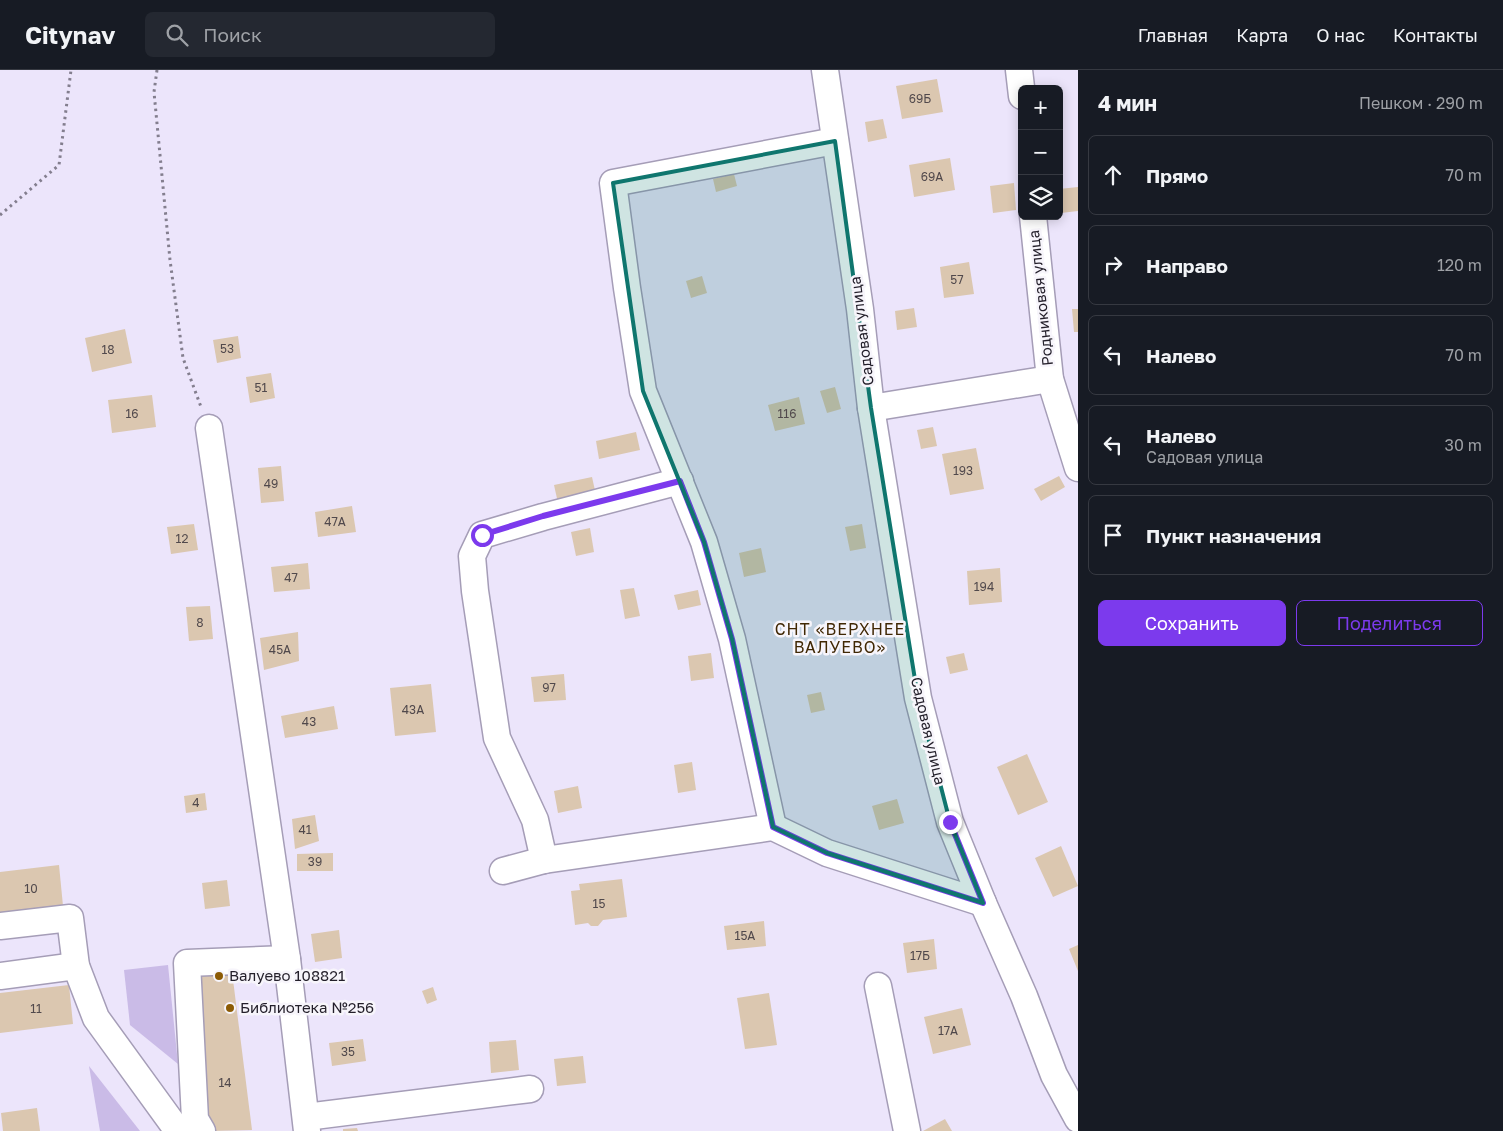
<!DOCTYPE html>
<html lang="ru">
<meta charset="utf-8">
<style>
:root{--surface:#171b24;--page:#242831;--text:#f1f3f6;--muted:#9ea1a6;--line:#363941;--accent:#7c3aed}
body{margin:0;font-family:"Golos Text",sans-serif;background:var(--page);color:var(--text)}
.controls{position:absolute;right:15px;top:15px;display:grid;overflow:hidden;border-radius:8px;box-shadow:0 2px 12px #0003}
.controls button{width:45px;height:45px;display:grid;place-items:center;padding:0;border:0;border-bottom:1px solid var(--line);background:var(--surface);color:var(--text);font:25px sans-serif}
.stop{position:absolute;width:15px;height:15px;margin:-11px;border:4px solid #7c3aed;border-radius:50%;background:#fff}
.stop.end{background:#7c3aed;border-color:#fff;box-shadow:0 1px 5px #0008}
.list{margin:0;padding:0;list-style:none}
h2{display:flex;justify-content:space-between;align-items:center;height:65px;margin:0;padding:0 20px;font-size:21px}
h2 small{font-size:16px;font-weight:400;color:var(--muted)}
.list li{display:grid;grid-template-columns:32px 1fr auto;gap:15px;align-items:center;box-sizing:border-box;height:80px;margin:0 10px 10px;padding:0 10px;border:1px solid var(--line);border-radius:8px}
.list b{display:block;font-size:19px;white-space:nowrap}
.list p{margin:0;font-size:16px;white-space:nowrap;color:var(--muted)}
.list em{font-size:16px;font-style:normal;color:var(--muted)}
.actions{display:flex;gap:10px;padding:15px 20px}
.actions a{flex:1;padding:11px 0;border:1px solid var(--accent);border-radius:8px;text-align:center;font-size:18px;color:var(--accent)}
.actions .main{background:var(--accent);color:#fff}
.icon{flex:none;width:28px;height:28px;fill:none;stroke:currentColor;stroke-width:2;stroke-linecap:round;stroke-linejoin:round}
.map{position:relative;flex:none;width:1078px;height:1061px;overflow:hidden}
header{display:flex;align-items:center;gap:30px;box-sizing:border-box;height:70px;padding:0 25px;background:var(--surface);border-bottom:1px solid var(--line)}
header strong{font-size:24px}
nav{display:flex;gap:28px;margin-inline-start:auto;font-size:18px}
.search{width:350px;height:45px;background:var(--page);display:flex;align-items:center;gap:12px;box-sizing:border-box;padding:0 18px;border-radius:8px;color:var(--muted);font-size:19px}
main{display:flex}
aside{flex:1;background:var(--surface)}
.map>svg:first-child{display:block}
.green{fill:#cabbe7}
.building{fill:#dbc7b0}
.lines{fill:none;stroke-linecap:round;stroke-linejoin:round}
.minor-casing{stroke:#a59db7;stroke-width:29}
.path{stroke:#837e8e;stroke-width:3;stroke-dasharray:2.5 4;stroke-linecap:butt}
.minor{stroke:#fff;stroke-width:26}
.route{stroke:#7c3aed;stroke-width:6}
.marked{fill:#0f766e;fill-opacity:0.2;stroke:#0f766e;stroke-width:4;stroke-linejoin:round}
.poi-dot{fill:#8c5b05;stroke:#f7f5fb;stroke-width:2}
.labels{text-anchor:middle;stroke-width:5;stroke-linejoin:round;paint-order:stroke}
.number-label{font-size:12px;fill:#51494c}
.street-label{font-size:15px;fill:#231f2a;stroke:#f7f5fb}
.poi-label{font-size:15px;fill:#231f2a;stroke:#f7f5fb;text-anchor:start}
.neighbourhood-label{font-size:16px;letter-spacing:1px;fill:#402804;stroke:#f7f5fb}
</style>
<header>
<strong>Citynav</strong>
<div class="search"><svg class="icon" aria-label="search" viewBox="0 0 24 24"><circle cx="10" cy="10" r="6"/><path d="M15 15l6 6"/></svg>Поиск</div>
<nav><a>Главная</a><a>Карта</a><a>О нас</a><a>Контакты</a></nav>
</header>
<main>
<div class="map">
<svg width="1078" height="1061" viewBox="0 0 1078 1061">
<rect width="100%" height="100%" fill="#ece5fb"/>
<g class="green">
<polygon points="168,895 178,994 130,955 124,900"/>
<polygon points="89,996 140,1061 100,1061"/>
</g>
<g class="building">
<polygon points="937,9 943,42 902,49 896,16"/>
<polygon points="883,49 887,68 868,72 865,52"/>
<polygon points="950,88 955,120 914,127 909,95"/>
<polygon points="734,104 737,116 716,122 713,109"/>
<polygon points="1014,113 1016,140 993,143 990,116"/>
<polygon points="1078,117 1078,141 1061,143 1059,119"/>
<polygon points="969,192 974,224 944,228 940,197"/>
<polygon points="702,206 707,223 691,228 686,211"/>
<polygon points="914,238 917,257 897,260 895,241"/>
<polygon points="1072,239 1078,239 1078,262 1074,262"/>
<polygon points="125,259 132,293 92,302 85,268"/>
<polygon points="238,266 241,288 217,293 213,270"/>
<polygon points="271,303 275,328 250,333 246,307"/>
<polygon points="835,317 841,339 827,343 820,321"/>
<polygon points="152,325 156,357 112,363 108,330"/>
<polygon points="799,327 805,354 775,361 768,335"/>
<polygon points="933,357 937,376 921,379 917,360"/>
<polygon points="636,362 640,380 599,389 596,371"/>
<polygon points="976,378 984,419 950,425 942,384"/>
<polygon points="281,396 284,431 261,433 258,398"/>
<polygon points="1059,406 1065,417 1041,431 1034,419"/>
<polygon points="592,407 596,425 558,433 554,415"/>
<polygon points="352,436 356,462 318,467 315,442"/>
<polygon points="194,454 198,480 171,484 167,457"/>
<polygon points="862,454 866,478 850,481 845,457"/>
<polygon points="590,458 594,482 576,486 571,462"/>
<polygon points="761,478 766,502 744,507 739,483"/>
<polygon points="308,493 310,519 274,522 271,497"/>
<polygon points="1000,498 1002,532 969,535 967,501"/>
<polygon points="634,518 640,546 625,549 620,520"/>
<polygon points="698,520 701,535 678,540 674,525"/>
<polygon points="210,536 213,569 189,571 186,537"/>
<polygon points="298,562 299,591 264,600 260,568"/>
<polygon points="711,583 714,608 691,611 688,586"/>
<polygon points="964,583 968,600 950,604 946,587"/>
<polygon points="564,604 566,630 534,632 531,607"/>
<polygon points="431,614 436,662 395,666 390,618"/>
<polygon points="821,622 825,640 811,643 807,625"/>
<polygon points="334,636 338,659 285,668 281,646"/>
<polygon points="1027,684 1048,732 1018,745 997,697"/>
<polygon points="692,692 696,720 678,723 674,695"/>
<polygon points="578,716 582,738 558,743 554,721"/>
<polygon points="205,723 207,740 186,743 184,726"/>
<polygon points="897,729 904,753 879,760 872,736"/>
<polygon points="315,745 319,771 295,779 292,749"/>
<polygon points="1061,776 1078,816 1053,827 1035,788"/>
<polygon points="333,783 333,801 297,801 297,784"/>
<polygon points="59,795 63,836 0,843 0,802"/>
<polygon points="622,809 627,847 603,850 598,856 591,856 588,853 575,855 571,821 580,820 579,814"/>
<polygon points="227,810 230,836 205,839 202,813"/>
<polygon points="764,851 766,876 727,880 724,856"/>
<polygon points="339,860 342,888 315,892 311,864"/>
<polygon points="934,869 937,899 907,903 903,873"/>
<polygon points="1078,875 1078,901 1069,879"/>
<polygon points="231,894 252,1060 211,1061 191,899"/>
<polygon points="69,915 73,954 0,963 0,923"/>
<polygon points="433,917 437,930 427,934 422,921"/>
<polygon points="769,923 777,975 745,979 737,928"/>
<polygon points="962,938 971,975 933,984 924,947"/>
<polygon points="363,969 366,991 332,996 329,973"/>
<polygon points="516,970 519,1000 491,1003 489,972"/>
<polygon points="583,986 586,1013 557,1016 554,989"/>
<polygon points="37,1038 40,1061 3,1061 1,1043"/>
<polygon points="945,1049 952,1061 923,1061"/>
<polygon points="357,1058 358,1061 343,1061 343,1059"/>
</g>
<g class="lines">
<g class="minor-casing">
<g id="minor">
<polyline points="825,0 860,239 871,338 918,628 950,752 983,833 1024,926 1054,1005 1078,1049"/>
<polyline points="1019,0 1022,26"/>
<polyline points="1033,146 1050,309 1078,398"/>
<polyline points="871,338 1050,309"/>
<polyline points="209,358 287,889 307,1061"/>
<polyline points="773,757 732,569 704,472 643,321 627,218 613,113 835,71"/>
<polyline points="544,790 535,750 497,668 475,521 472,486 482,465 543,447 680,411"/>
<polyline points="503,801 544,790 773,757 827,783 983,833"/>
<polyline points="0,856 70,848 76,896 96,948 178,1061"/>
<polyline points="0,906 76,896"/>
<polyline points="878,916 907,1061"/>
<polyline points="306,1047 530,1019"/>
<polyline points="202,1061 195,1049 187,893 287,889"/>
</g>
</g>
<g class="path">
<polyline points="157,0 154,22 170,190 183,288 201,337"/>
<polyline points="0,145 59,95 71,0"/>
</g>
<use href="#minor" class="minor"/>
</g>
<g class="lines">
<polyline class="route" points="482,465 543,446 680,411 704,472 732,569 773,757 827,783 983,833 950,752"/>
</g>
<path class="marked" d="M835,71l36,267 47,290 32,124 33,81 -156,-50 -54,-26 -41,-188 -28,-97 -61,-151 -30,-208z"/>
<g class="poi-dot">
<circle cx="219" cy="906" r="5"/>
<circle cx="230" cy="938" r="5"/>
</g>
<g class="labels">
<g class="number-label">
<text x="920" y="33">69Б</text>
<text x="932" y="111">69А</text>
<text x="957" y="214">57</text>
<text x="227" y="283">53</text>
<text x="108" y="284">18</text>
<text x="261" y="322">51</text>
<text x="132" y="348">16</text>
<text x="787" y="348">116</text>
<text x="963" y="405">193</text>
<text x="271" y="418">49</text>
<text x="335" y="456">47А</text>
<text x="182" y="473">12</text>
<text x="291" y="512">47</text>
<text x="984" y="521">194</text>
<text x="200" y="557">8</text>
<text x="280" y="584">45А</text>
<text x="549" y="622">97</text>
<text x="413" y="644">43А</text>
<text x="309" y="656">43</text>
<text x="196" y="737">4</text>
<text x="305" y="764">41</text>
<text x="315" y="796">39</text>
<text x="31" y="823">10</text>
<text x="599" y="838">15</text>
<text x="745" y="870">15А</text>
<text x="920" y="890">17Б</text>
<text x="36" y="943">11</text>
<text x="948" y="965">17А</text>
<text x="348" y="986">35</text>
<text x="225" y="1017">14</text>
</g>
<g class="street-label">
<text transform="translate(1041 228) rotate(-96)" y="5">Родниковая улица</text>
<text transform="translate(862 261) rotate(-97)" y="5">Садовая улица</text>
<text transform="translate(928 661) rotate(77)" y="5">Садовая улица</text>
</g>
<g class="poi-label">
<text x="229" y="911">Валуево 108821</text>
<text x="240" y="943">Библиотека №256</text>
</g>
<g class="neighbourhood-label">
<text x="840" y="565">СНТ «ВЕРХНЕЕ<tspan x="840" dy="18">ВАЛУЕВО»</tspan></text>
</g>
</g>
</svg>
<div class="controls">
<button>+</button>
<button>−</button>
<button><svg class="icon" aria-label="layers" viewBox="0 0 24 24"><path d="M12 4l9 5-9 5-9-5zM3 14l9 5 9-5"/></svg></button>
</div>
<div class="stop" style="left:482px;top:465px"></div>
<div class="stop end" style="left:950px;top:752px"></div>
</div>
<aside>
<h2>4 мин<small>Пешком · 290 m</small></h2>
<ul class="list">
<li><svg class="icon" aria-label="ahead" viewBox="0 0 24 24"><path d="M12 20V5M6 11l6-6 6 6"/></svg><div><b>Прямо</b></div><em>70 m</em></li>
<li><svg class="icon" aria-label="right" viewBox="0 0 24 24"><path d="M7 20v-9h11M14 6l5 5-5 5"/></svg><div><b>Направо</b></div><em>120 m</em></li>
<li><svg class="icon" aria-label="left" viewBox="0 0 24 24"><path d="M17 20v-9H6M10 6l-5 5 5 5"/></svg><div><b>Налево</b></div><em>70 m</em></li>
<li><svg class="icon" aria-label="left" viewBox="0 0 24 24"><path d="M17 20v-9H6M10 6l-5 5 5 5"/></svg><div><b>Налево</b><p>Садовая улица</p></div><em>30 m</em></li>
<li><svg class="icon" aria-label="arrive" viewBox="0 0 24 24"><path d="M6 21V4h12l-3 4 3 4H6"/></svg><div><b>Пункт назначения</b></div></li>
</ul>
<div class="actions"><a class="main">Сохранить</a><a>Поделиться</a></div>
</aside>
</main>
